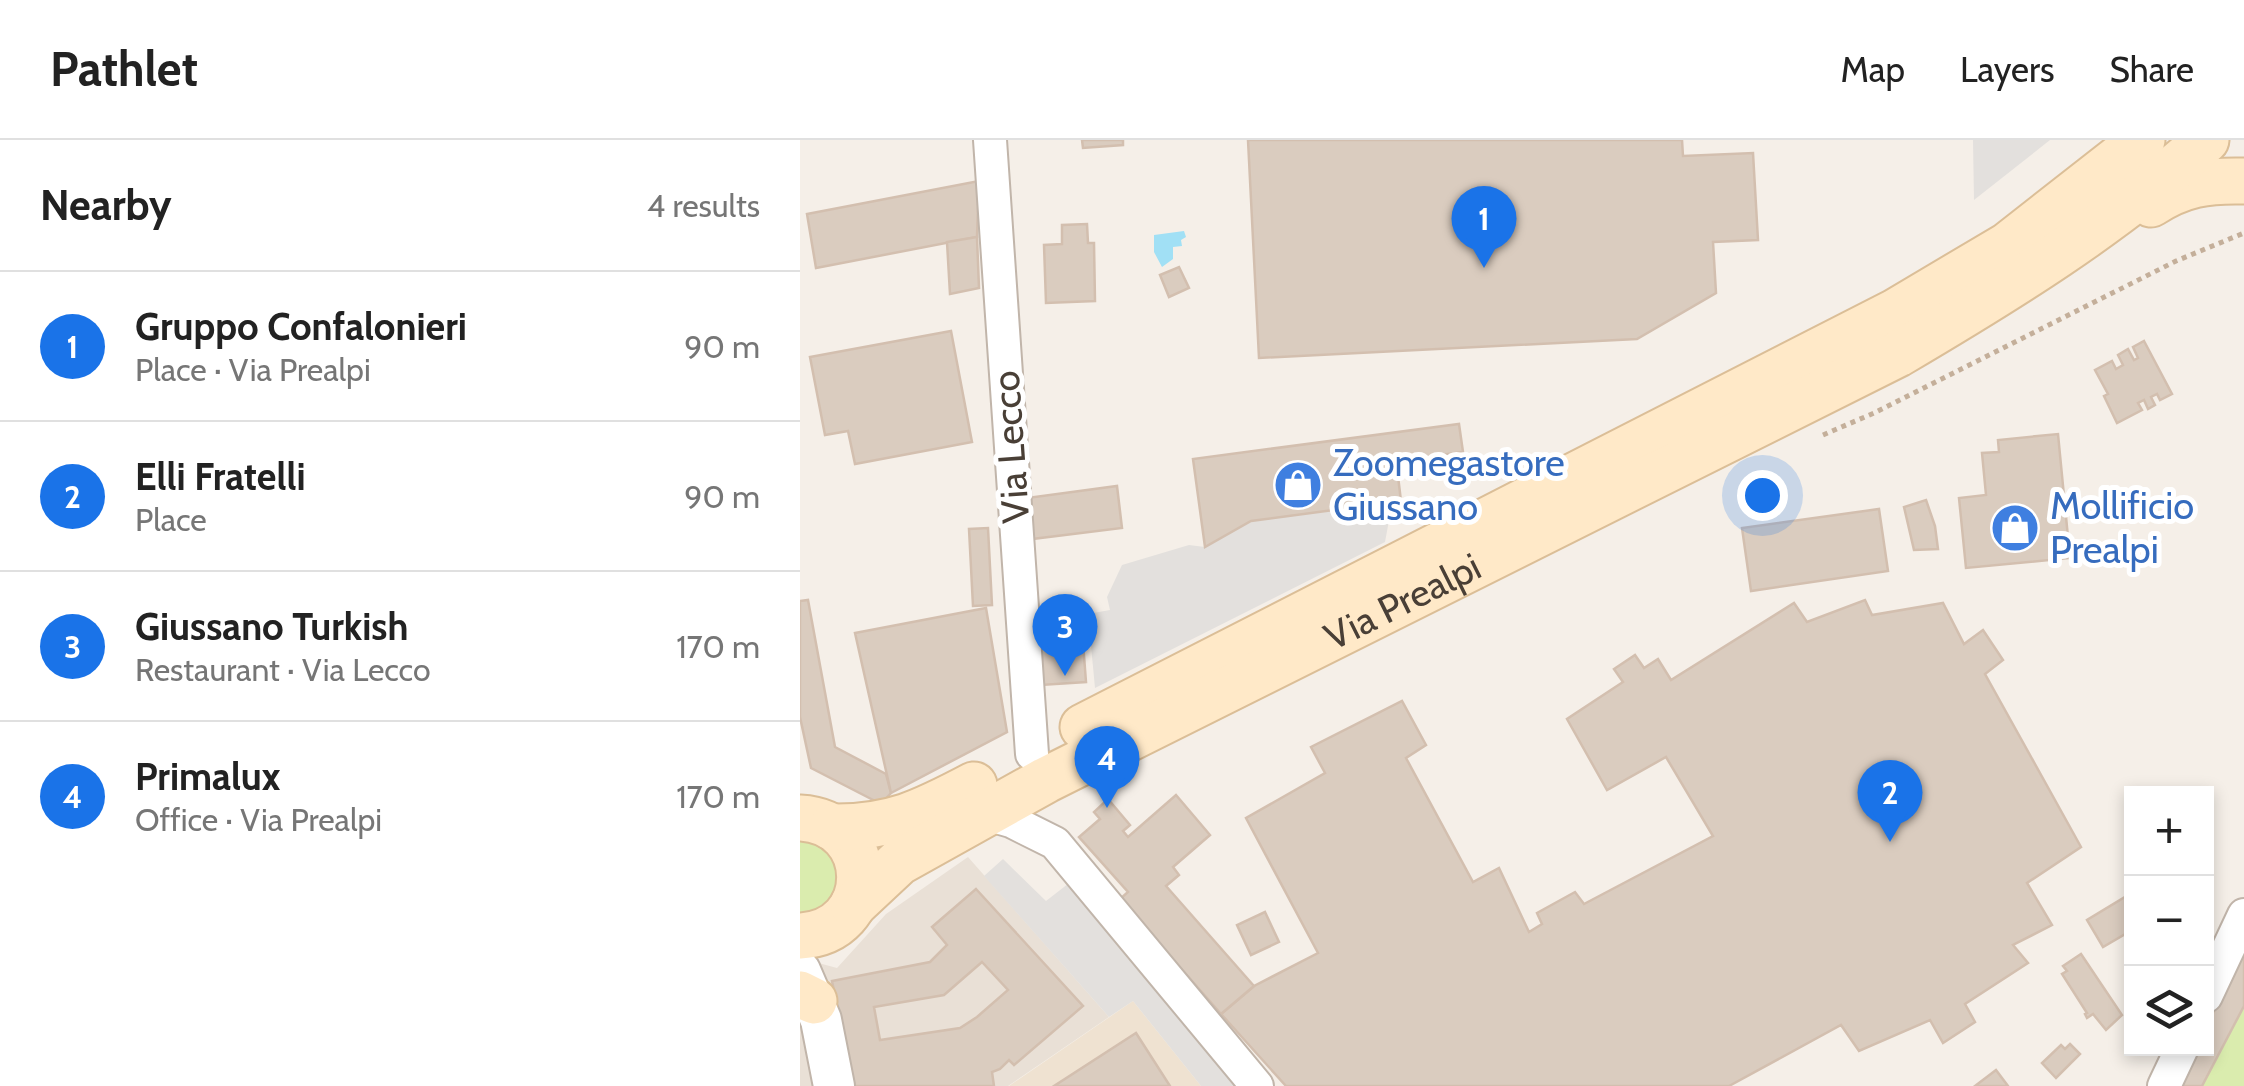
<!DOCTYPE html>
<meta charset="utf-8">
<style>
:root{--surface:#fff;--page:#f6f6f6;--text:#222;--muted:#767676;--line:#e0e0e0;--accent:#1a73e8}
body{margin:0;font-family:Cabin,sans-serif;background:var(--page);color:var(--text)}
.controls{position:absolute;right:30px;bottom:30px;display:grid;overflow:hidden;border-radius:0px;box-shadow:0 5px 15px #0003}
.controls button{width:90px;height:90px;display:grid;place-items:center;padding:0;border:0;border-bottom:2px solid var(--line);background:var(--surface);color:var(--text);font:50px sans-serif}
.you{position:absolute;left:962px;top:355px;width:35px;height:35px;margin:-25px;border:8px solid #fff;border-radius:50%;background:#1a73e8;box-shadow:0 0 0 15px #1a73e833}
.badge{display:grid;place-items:center;width:65px;height:65px;border-radius:50%;background:var(--accent);color:#fff;font-size:32px;font-weight:700}
.pin{position:absolute;translate:-50% -82px;filter:drop-shadow(0 2px 5px #0008)}
.pin::after{content:'';position:absolute;top:52px;width:35px;height:30px;background:inherit;clip-path:polygon(0 0,100% 0,50% 100%)}
.list{margin:0;padding:0;list-style:none}
h2{display:flex;justify-content:space-between;align-items:center;height:130px;margin:0;padding:0 40px;font-size:42px}
h2 small{font-size:32px;font-weight:400;color:var(--muted)}
.list li{display:grid;grid-template-columns:65px 1fr auto;gap:30px;align-items:center;box-sizing:border-box;height:150px;padding:0 40px;border-top:2px solid var(--line)}
.list b{display:block;font-size:38px;white-space:nowrap}
.list p{margin:0;font-size:32px;white-space:nowrap;color:var(--muted)}
.list em{font-size:32px;font-style:normal;color:var(--muted)}
.icon{flex:none;width:55px;height:55px;fill:none;stroke:currentColor;stroke-width:2;stroke-linecap:round;stroke-linejoin:round}
.map{position:relative;flex:none;width:1444px;height:946px;overflow:hidden}
header{display:flex;align-items:center;gap:60px;box-sizing:border-box;height:140px;padding:0 50px;background:var(--surface);border-bottom:2px solid var(--line)}
header strong{font-size:48px}
nav{display:flex;gap:55px;margin-inline-start:auto;font-size:35px}
main{display:flex}
aside{flex:1;background:var(--surface)}
.map>svg:first-child{display:block}
.residential{fill:#e9e0d6}
.education{fill:#efe2d1}
.green{fill:#daecae}
.parking{fill:#e3e0dd}
.water{fill:#a1e0f5}
.building{fill:#daccbf;stroke:#d3bfaf;stroke-width:2.5;fill-rule:evenodd}
.lines{fill:none;stroke-linecap:round;stroke-linejoin:round}
.minor-casing{stroke:#c1b5aa;stroke-width:36}
.tertiary-casing{stroke:#c1b5aa;stroke-width:44}
.secondary-casing{stroke:#dbbe97;stroke-width:49}
.path{stroke:#c4af9a;stroke-width:5;stroke-dasharray:5 5;stroke-linecap:butt}
.minor{stroke:#fff;stroke-width:32}
.tertiary{stroke:#fff;stroke-width:40}
.secondary{stroke:#ffe9c8;stroke-width:45}
.labels{text-anchor:middle;stroke-width:10;stroke-linejoin:round;paint-order:stroke}
.street-label{font-size:38px;fill:#493f36;stroke:#fff}
.shop-label{font-size:38px;fill:#366cbe;stroke:#fff;text-anchor:start}
</style>
<header>
<strong>Pathlet</strong>
<nav><a>Map</a><a>Layers</a><a>Share</a></nav>
</header>
<main>
<aside>
<h2>Nearby<small>4 results</small></h2>
<ul class="list">
<li><span class="badge">1</span><div><b>Gruppo Confalonieri</b><p>Place · Via Prealpi</p></div><em>90 m</em></li>
<li><span class="badge">2</span><div><b>Elli Fratelli</b><p>Place</p></div><em>90 m</em></li>
<li><span class="badge">3</span><div><b>Giussano Turkish</b><p>Restaurant · Via Lecco</p></div><em>170 m</em></li>
<li><span class="badge">4</span><div><b>Primalux</b><p>Office · Via Prealpi</p></div><em>170 m</em></li>
</ul>
</aside>
<div class="map">
<svg width="1444" height="946" viewBox="0 0 1444 946">
<rect width="100%" height="100%" fill="#f5efe8"/>
<polygon class="residential" points="168,717 309,877 208,946 0,946 0,818 37,828 86,774"/>
<polygon class="education" points="333,861 401,946 209,946"/>
<g class="green">
<polygon points="0,690 14,691 49,746 0,784"/>
<polygon points="1444,820 1444,946 1378,946 1406,908"/>
</g>
<g class="parking">
<polygon points="1173,0 1250,0 1174,60"/>
<polygon points="583,364 590,375 585,402 295,548 288,474 310,470 307,457 322,425 389,405 405,407 451,381"/>
<polygon points="203,719 246,761 273,740 443,946 401,946 333,861 309,877 184,736"/>
</g>
<polygon class="water" points="384,91 386,97 381,100 382,106 373,107 373,119 362,127 354,112 354,95"/>
<g class="building">
<polygon points="282,0 323,0 323,5 283,8"/>
<polygon points="448,0 882,0 883,16 953,13 958,100 913,102 916,153 837,199 459,218"/>
<polygon points="179,41 177,97 16,128 7,74"/>
<polygon points="287,84 288,103 294,103 295,161 246,163 244,105 262,104 262,85"/>
<polygon points="177,97 179,148 150,154 147,102"/>
<polygon points="379,127 389,148 369,157 360,135"/>
<polygon points="151,191 172,302 55,324 48,291 25,295 10,217"/>
<polygon points="1344,201 1372,254 1360,260 1357,254 1351,257 1355,265 1348,269 1344,260 1338,263 1342,270 1317,283 1304,256 1308,254 1295,230 1312,221 1316,229 1323,225 1318,215 1328,209 1334,220 1338,218 1333,207"/>
<polygon points="659,284 663,312 640,315 641,322 597,328 601,361 451,381 405,407 393,319"/>
<polygon points="1258,294 1270,418 1166,428 1159,358 1186,355 1182,313 1199,312 1198,300"/>
<polygon points="317,346 322,388 232,399 227,358"/>
<polygon points="1126,360 1135,386 1138,409 1114,410 1104,367"/>
<polygon points="1079,369 1088,431 951,451 942,388"/>
<polygon points="188,388 192,465 173,466 169,389"/>
<polygon points="8,460 35,607 86,634 91,653 81,664 11,628 0,577 0,461"/>
<polygon points="1065,460 1072,475 1143,463 1164,504 1183,490 1203,520 1185,534 1281,707 1227,743 1252,785 1213,805 1228,823 1165,864 1175,882 1143,903 1130,880 1059,911 1041,885 929,946 486,946 421,874 454,846 518,813 446,678 525,633 511,607 602,561 626,605 606,618 673,742 699,728 729,792 742,784 737,773 775,752 784,764 913,696 866,617 807,650 767,579 823,542 814,529 835,515 844,528 858,519 871,540 994,463 1007,482"/>
<polygon points="186,468 207,592 91,653 55,493"/>
<polygon points="281,476 286,542 241,545 236,479"/>
<polygon points="376,655 410,695 373,727 379,735 366,746 454,846 421,874 320,759 328,752 279,697 300,679 294,672 308,659 330,685 323,691 328,697"/>
<path d="M176,749l107,117 -69,59 -5,-5 -9,9 -8,3 2,14h-141l-21,-105 98,-19 17,-17 -15,-18zM182,822l26,28 -31,27 -17,11 -80,12 -6,-33 70,-12z"/>
<polygon points="1330,754 1332,790 1303,807 1287,780"/>
<polygon points="465,772 479,802 451,815 437,785"/>
<polygon points="1281,814 1322,875 1306,890 1293,874 1287,878 1285,874 1287,873 1262,834 1267,831 1263,826"/>
<polygon points="1444,814 1444,866 1402,946 1375,946 1395,908 1406,908 1406,886"/>
<polygon points="336,893 370,946 254,946"/>
<polygon points="1270,904 1280,914 1256,938 1242,923 1261,905 1265,909"/>
<polygon points="1196,930 1208,946 1175,946"/>
</g>
<g class="lines">
<g class="minor-casing">
<g id="minor">
<polyline points="190,0 232,614"/>
<polyline points="183,673 211,681 255,703 457,946"/>
<polyline points="1406,856 1444,775"/>
<polyline points="1364,946 1382,908"/>
</g>
</g>
<g class="tertiary-casing">
<polyline id="tertiary" points="0,831 21,880 34,946"/>
</g>
<g class="secondary-casing">
<g id="secondary">
<path d="M1351,64c31,-20 56,-24 93,-23"/>
<polyline points="283,587 1095,172 1208,105 1342,0"/>
<path d="M0,678c79,4 80,114 0,118"/>
<path d="M32,687c59,1 91,-15 142,-42"/>
<path id="s1" d="M53,765l46,-43 147,-82 852,-426c107,-63 216,-130 308,-214"/>
<polyline points="0,854 14,861"/>
</g>
</g>
<polyline class="path" points="1023,295 1074,273 1376,121 1444,93"/>
<use href="#minor" class="minor"/>
<use href="#tertiary" class="tertiary"/>
<use href="#secondary" class="secondary"/>
</g>
<defs>
<g id="shop-disc" transform="scale(2.5)"><circle r="9.5" fill="#3f7fe0" stroke="#fff"/><path d="M-5-2.5h2.3a2.7 3.5 0 0 1 5.4 0H5L5.5 6h-11ZM-1.5-2.5h3a1.5 2.3 0 0 0-3 0Z" fill="#fff"/></g>
</defs>
<g fill-rule="evenodd">
<use href="#shop-disc" x="498" y="345"/>
<use href="#shop-disc" x="1215" y="388"/>
</g>
<g class="labels">
<g class="street-label">
<text transform="translate(211 307) rotate(-94)" y="13">Via Lecco</text>
<text dy="13" stroke="none"><textPath href="#s1" startOffset="630">Via Prealpi</textPath></text>
</g>
<g class="shop-label">
<text x="533" y="336">Zoomegastore<tspan x="533" dy="44">Giussano</tspan></text>
<text x="1250" y="379">Mollificio<tspan x="1250" dy="44">Prealpi</tspan></text>
</g>
</g>
</svg>
<div class="controls">
<button>+</button>
<button>−</button>
<button><svg class="icon" aria-label="layers" viewBox="0 0 24 24"><path d="M12 4l9 5-9 5-9-5zM3 14l9 5 9-5"/></svg></button>
</div>
<div class="you"></div>
<div class="pin badge" style="left:684px;top:128px">1</div>
<div class="pin badge" style="left:1090px;top:702px">2</div>
<div class="pin badge" style="left:265px;top:536px">3</div>
<div class="pin badge" style="left:307px;top:668px">4</div>
</div>
</main>
